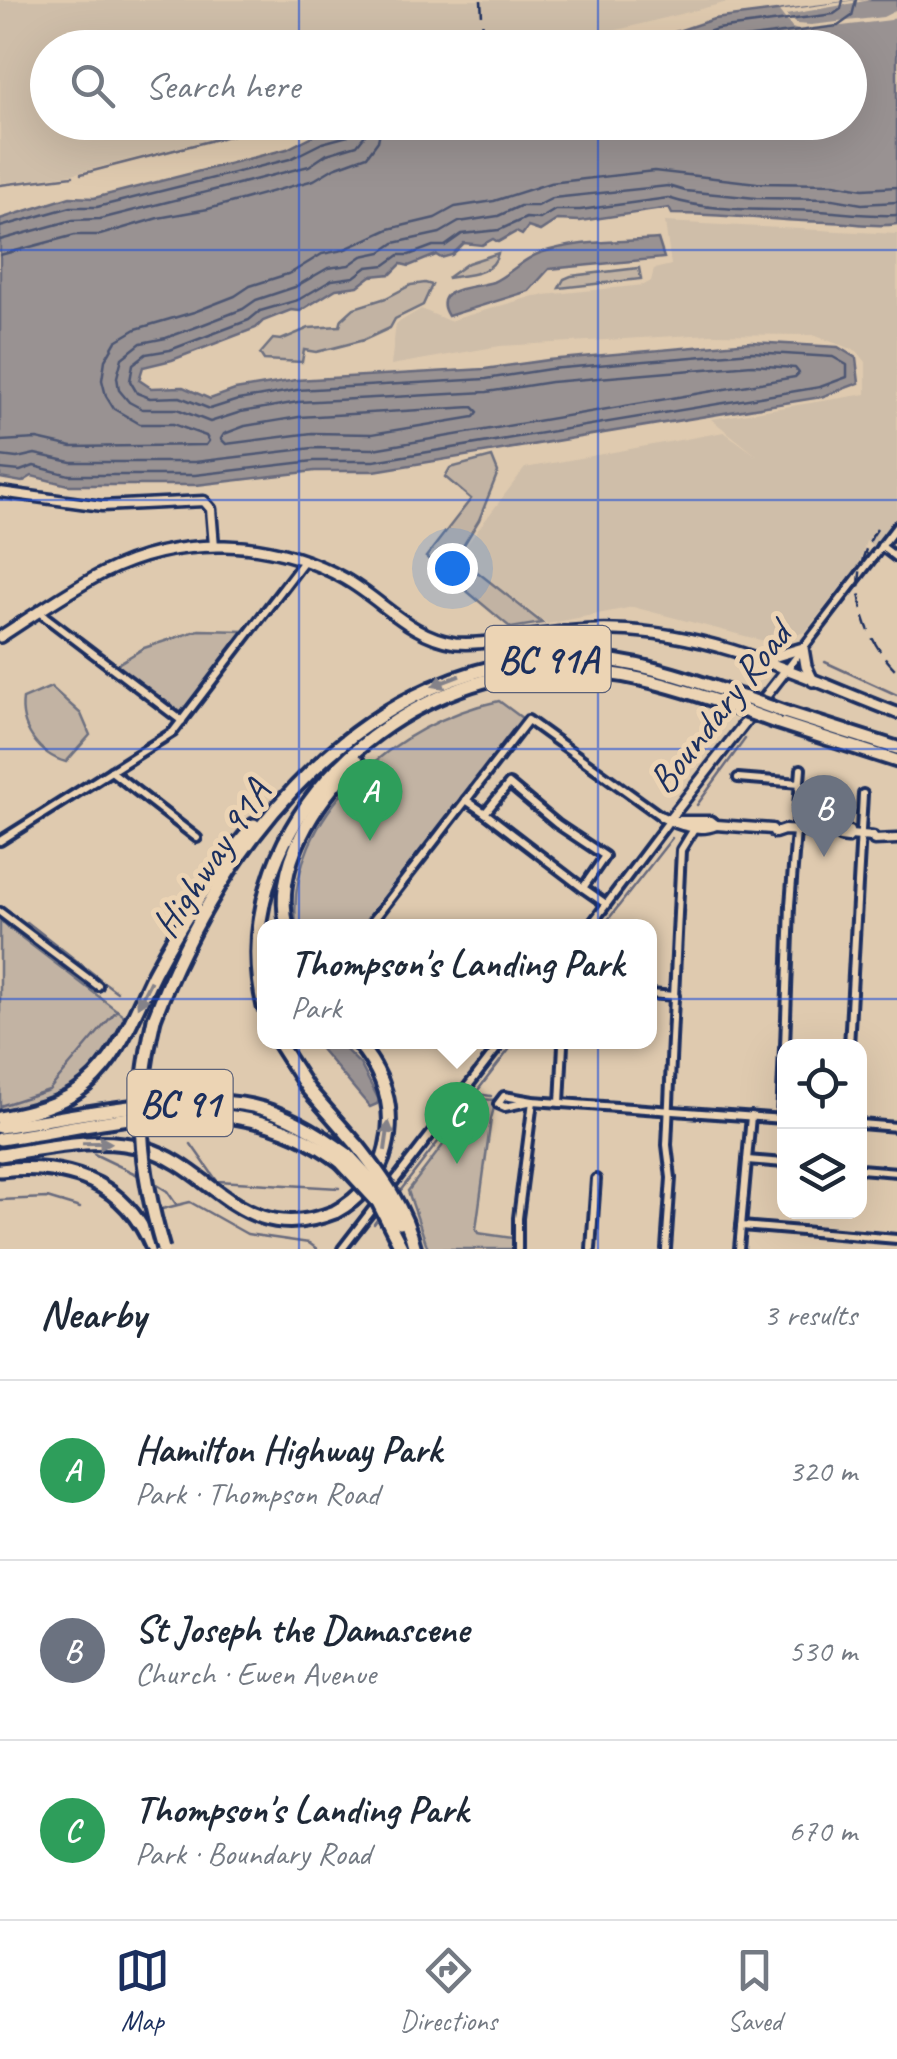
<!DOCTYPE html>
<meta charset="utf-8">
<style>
:root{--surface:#fff;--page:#f2f2f3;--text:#1f2937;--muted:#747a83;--line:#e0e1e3;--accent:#1b2f5e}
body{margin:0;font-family:Caveat,sans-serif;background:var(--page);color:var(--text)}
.controls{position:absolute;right:30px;bottom:30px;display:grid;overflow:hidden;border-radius:20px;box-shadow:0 10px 40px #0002}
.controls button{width:90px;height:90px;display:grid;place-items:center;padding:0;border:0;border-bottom:2px solid var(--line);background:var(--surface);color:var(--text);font:50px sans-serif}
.you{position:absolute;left:452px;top:568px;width:35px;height:35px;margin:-25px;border:8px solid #fff;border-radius:50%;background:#1a73e8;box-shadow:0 0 0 15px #1a73e833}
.badge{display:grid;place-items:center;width:65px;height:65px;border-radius:50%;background:var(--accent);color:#fff;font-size:32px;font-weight:700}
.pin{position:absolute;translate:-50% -82px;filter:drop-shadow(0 2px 5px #0008)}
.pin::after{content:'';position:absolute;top:52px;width:35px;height:30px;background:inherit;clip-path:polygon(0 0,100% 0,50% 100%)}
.popup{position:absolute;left:257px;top:919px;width:400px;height:130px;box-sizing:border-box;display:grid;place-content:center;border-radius:20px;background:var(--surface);filter:drop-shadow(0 2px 8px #0005);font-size:32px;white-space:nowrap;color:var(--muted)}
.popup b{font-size:38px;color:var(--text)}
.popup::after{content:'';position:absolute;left:50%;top:100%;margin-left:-20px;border:20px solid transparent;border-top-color:var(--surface)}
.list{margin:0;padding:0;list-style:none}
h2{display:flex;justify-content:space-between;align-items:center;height:130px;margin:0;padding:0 40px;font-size:42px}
h2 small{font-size:32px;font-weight:400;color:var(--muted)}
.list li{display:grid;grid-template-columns:65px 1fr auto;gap:30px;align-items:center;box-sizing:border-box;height:180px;padding:0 40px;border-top:2px solid var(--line)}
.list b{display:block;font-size:38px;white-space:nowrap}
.list p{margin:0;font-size:32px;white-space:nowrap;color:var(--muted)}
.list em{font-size:32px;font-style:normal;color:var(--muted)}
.icon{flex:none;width:55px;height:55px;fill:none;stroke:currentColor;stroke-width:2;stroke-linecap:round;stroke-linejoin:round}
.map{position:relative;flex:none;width:897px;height:1249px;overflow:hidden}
.search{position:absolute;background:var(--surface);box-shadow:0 10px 40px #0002;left:30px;right:30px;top:30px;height:110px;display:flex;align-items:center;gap:25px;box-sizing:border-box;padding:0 35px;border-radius:55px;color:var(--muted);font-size:38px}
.sheet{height:670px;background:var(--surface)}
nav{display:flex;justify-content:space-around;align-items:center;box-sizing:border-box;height:140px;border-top:2px solid var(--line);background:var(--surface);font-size:28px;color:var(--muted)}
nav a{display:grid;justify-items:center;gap:5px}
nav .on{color:var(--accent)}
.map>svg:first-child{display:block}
.built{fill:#cfbea9}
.green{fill:#c2b3a3;stroke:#6e7180;stroke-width:2.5}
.water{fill:#999292;stroke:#676a7d;stroke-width:2.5}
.pier{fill:#dfcaaf}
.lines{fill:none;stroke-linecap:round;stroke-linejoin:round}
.shore{stroke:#4d5773;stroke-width:2.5}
.stream{stroke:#676a7d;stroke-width:2.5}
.minor-casing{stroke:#1b2f5e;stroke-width:14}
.tertiary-casing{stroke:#1b2f5e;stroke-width:15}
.secondary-casing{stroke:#1b2f5e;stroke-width:16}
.motorway-casing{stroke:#1b2f5e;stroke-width:19}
.minor{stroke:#ecd4b4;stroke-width:6}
.tertiary{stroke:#ecd4b4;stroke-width:8}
.secondary{stroke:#ecd4b4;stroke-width:9}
.motorway{stroke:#ecd4b4;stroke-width:11}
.rail{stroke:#1b2f5e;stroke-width:2.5;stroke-dasharray:15 8;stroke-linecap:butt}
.motorway-bridge-casing{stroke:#1b2f5e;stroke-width:19;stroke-linecap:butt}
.motorway-bridge{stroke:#ecd4b4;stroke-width:11}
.oneway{fill:#848289}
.grid{fill:none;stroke:#1d4ed8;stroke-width:2.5;stroke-opacity:0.55}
.labels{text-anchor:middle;stroke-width:10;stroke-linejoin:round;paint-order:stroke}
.shield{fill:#ecd4b4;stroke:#5a6078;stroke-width:2.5}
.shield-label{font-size:38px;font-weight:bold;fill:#1b2f5e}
.street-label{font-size:40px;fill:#1b2f5e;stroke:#ecd4b4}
</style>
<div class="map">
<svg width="897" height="1249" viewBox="0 0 897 1249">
<rect width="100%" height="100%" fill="#dfcaaf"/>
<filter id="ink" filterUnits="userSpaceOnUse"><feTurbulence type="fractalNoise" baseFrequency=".01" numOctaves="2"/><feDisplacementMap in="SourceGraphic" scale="20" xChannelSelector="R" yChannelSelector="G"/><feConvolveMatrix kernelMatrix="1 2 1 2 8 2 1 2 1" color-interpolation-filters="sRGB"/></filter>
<g filter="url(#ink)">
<g class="built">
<polygon points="0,0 736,0 550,47 48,48 48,122 299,123 255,128 72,174 0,183"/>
<polygon points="665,222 897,234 897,519 875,547 866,541 859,564 805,632 768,642 633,607 547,624 458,556 525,468 724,432 756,455 711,419 866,394 866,362 857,351 813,335 711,334 500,346 391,365 396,324 421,309 449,321 534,296 644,285 651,281 654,269 671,265"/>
</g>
<g class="green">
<path d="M498,253c-4,22 -32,22 -51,25l21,-15z"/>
<polygon points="639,268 641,279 559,288 564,279 571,276"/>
<polygon points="425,283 432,285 423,305 395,319 390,328 364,340 333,348 316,352 304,350 302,362 264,360 260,354 273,339 281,340 309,328 340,326 342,319 354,308 386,298 411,285"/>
<polygon points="492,457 498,472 479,520 457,556 542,623 511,628 426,557 471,499 445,477 450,468"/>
<polygon points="199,630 243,631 182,713 116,665 144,648"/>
<path d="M51,687l30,27 9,21 -24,27c-27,-7 -47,-35 -43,-63z"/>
<path d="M499,701l23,17 -160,208h-66c-11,-113 102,-204 203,-225z"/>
<path d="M0,921l127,97c-35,66 -56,78 -127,96z"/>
<polygon points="478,1099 496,1100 491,1119 476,1229 478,1233 513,1238 514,1249 428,1249 408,1191"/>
</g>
<g class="water">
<path d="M864,0h33v224c-24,4 -45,-2 -69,-2 -52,-1 -104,-8 -156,-8l-3,-6 -89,13 -23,-1 -17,11 -12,-4 -6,8 -6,-3 -18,10 -5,-3 -11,6 -18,-2 -12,12 -11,3 -5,-3 -27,11 -8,-2 -10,10 -20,2 -13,10 -22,3 -36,22 -9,-1 -28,11 -7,7 -84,32 -29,7 -4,13 12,8 32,-1 27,12 25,-9 61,-10 189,-11 63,-9 203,-18 87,5 18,11 3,25 -38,14 -447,74h-59l-119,14h-128l-36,-9 -10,6 -22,-4v-259l70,-22 24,1 193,-49 30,-15 43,-11 490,-1v-74l-242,-1 28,-2 78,-26z"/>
<path d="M658,239l6,19 -115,11 -20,22 -81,25c-19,-30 28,-28 45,-34 16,-7 28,-22 47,-29 38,-13 79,-11 118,-14z"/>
<polygon points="315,1042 338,1042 360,1064 379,1100 377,1104 370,1107"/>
</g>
<polygon class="pier" points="857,0 871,0 786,15 796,24 811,25 883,17 897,10 897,15 891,20 801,31 792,28 779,11"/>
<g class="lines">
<g class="shore">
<polyline points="659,48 717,29 834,14 841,9 843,0"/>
<polyline points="700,48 720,41 838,26 852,16 856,0"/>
<polyline points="0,227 71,207 97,207 290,159 322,143 348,136 353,130 354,122"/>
<polyline points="0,240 73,220 100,219 309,166 327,154 357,145 365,135 367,122"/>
<polyline points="0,255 75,235 100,235 158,218 208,209 314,180 334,168 367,156 378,141 382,122"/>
<polygon points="473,407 478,412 474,417 372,434 312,433 226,444 221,439 224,434 245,426 299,417"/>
<polyline points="0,441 37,439 72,447 206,445 209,441 206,436 173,424 140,424 114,409 106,396 102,380 105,360 116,341 136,329 194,312 235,296 250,286 291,273 322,254 343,250 389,229 435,218 455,207 494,201 550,183 654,171 757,183 834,184 863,189 897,187"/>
<polyline points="0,456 17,458 35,454 71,462 195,462 313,448 373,449 795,377 799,373 795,368 752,365 551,382 487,392 298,402 241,412 210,422 177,409 142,409 129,402 119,390 117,377 122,358 141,343 166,338 199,326 243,309 256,300 295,287 328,268 349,265 362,256 381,252 394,243 440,233 459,222 498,216 520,206 537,206 553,198 668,186 685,191 756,198 833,199 862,204 897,202"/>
<path d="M0,469l20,2 14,-5 35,9h126l119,-14h60l446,-74 27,-10v-12l-14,-8 -81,-5 -202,17 -64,10 -189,11 -59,10 -28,9 -30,-12 -30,1 -13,-5 -7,-12 3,-17 13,-10 24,-4 79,-30 11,-9 38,-11 34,-20 22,-3 13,-10 18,-2 14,-10h10l24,-9h12l17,-12 37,-4 27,-12 14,1 15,-9h25l88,-12c51,17 112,9 166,14 22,2 41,4 63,3"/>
</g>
<g class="stream">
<polyline points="290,129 310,122"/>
<polyline points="81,174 256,129 285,128"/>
<polyline points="0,185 73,176"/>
<polyline points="825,662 897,695"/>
<polyline points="697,805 745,739"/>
<polyline points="27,922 100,979"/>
<polyline points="603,926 672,838"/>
<polyline points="105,983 117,992"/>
<polyline points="477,1094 491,1096"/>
<polyline points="0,1106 49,1090 117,1010"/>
<polyline points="191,1144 217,1181 339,1188"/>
<polyline points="94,1154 142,1177"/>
<polyline points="154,1183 167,1191 176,1204"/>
<polyline points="397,1195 515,1042"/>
<polyline points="0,1200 47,1198 80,1208"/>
<polyline points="158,1210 190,1202 247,1234 309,1243 317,1249"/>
<polyline points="374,1224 379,1217"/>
</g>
<g class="minor-casing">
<g id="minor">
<polyline points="881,546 897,558"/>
<polyline points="39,612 182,721"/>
<polyline points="787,669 897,526"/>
<polyline points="111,771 197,838"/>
<polyline points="738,778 800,783"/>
<polyline points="466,800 485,813 509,784 557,824 605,856 583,888 606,904"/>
<polyline points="485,813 583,888"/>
<polyline points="0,841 173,732 304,561"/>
<polyline points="0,912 98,986"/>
<polyline points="369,926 528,720 662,817"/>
<polyline points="590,926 669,821"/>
<polyline points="650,994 675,996"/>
<polyline points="785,1046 790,905 801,769"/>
<polyline points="849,1046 863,794"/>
<polyline points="533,1101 505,1107 498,1104 504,1096 533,1101 784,1119"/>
<polyline points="560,1103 563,1045"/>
<polyline points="781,1119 784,1048"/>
<polyline points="860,1124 897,1127"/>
<polyline points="747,1160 784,1163"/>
<polyline points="860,1169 897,1172"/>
<polyline points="390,1187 502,1042"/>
<polyline points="741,1226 897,1239"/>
<polyline points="342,1249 379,1201"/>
<polyline points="518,1249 518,1218 533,1101"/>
<polyline points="591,1249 596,1179"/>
<polyline points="666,1249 671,1178 667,1145 681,850 695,827"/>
<polyline points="739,1249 751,1116"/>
</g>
</g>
<g class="tertiary-casing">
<g id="tertiary">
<polyline points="0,492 102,506 204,501 211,509 214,546"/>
<path d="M662,817c16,8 38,15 54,8"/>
<polyline points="669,820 786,670"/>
<polyline points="669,821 711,821 716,825 772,829 775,833 784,830 805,831 808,828 838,834 840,837 848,838 850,835"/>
<polyline points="838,834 840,831 849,831 850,835 873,837 874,840 897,839"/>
</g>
</g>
<g class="secondary-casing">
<g id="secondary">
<path d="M0,637c34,-22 68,-46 103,-64 76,-38 168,-36 242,6 37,21 66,58 110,64 23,2 46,-3 68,-6 31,-4 61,-8 91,-7 101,2 191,48 283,83"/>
<polyline points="763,660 803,648 806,666 813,681"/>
</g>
</g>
<g class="motorway-casing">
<g id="motorway">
<polyline points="784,712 897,748"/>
<polyline points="776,722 897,761"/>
<path d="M287,926c-14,-60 28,-125 70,-165"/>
<path d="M264,1007c-39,-171 115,-325 280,-336 68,-5 130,15 193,37"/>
<path d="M154,1019c68,-180 213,-363 422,-361 59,1 114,21 169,40"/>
<polyline points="278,1042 308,1089 357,1145"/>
<path d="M0,1118c30,-6 62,-13 86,-33 34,-28 49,-74 68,-112 28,-53 62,-103 100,-148"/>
<path d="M0,1127c72,-10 184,-36 252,-21 36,8 67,27 96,49"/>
<path d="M0,1139c119,-17 237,-57 341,23"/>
<path d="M0,1155c47,-7 97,-20 144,-7 70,20 98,101 191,64 25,-13 45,-37 51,-64 10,-40 -3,-76 -29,-106"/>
<path d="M0,1170c68,-7 125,11 153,79"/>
</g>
</g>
<use href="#minor" class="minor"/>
<use href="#tertiary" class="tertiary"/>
<use href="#secondary" class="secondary"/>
<use href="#motorway" class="motorway"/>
<g class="rail">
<polyline points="481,0 484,48"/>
<polyline points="767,2 780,0"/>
<path d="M877,529c-32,45 -18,106 20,142"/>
</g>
<g class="motorway-bridge-casing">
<g id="motorway-bridge">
<polyline points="745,698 784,712"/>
<polyline points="737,708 776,722"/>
<path d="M154,1019c-20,88 -16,144 9,230"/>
<path d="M357,1145c26,33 48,63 58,104"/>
<polyline points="348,1155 373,1182 400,1223"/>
<polyline points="341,1162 378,1202 402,1249"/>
</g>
</g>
<use href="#motorway-bridge" class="motorway-bridge"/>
</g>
<defs><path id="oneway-solid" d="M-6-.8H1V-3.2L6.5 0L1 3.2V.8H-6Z" transform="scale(2.5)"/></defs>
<g class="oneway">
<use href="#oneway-solid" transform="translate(446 681) rotate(159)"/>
<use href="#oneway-solid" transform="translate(144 994) rotate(116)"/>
<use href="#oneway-solid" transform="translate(387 1136) rotate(-82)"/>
<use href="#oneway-solid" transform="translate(97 1143) rotate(-1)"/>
</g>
</g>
<path class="grid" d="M299,0v48M598,0v48M299,122v1127M598,122v1127M0,250h897M0,500h897M0,749h897M0,999h897"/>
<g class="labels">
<g class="shield">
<rect x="485.5" y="626" width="125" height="66" rx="8"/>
<rect x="127.5" y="1070" width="105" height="66" rx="8"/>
</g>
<g class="shield-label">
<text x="548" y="672">BC 91A</text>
<text x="180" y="1116">BC 91</text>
</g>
<g class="street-label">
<text transform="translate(719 707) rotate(-52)" y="14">Boundary Road</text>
<text transform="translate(210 858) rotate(-56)" y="14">Highway 91A</text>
</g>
</g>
</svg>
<div class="controls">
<button><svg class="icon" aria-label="locate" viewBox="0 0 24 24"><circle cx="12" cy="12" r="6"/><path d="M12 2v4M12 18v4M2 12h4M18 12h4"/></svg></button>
<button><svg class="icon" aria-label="layers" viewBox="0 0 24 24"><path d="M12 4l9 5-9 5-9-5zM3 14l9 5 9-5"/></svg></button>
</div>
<div class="you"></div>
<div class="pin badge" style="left:370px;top:841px;background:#2e9e5b">A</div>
<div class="pin badge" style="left:824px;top:857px;background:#6b7280">B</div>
<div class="pin badge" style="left:457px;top:1164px;background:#2e9e5b">C</div>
<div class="popup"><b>Thompson's Landing Park</b>Park</div>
<div class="search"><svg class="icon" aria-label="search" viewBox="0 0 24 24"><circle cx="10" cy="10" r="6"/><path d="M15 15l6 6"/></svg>Search here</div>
</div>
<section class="sheet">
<h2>Nearby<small>3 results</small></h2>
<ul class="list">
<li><span class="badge" style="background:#2e9e5b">A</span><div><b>Hamilton Highway Park</b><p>Park · Thompson Road</p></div><em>320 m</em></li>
<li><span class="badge" style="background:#6b7280">B</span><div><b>St Joseph the Damascene</b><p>Church · Ewen Avenue</p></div><em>530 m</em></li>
<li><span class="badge" style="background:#2e9e5b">C</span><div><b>Thompson's Landing Park</b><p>Park · Boundary Road</p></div><em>670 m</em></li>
</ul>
</section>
<nav>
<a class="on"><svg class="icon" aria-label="map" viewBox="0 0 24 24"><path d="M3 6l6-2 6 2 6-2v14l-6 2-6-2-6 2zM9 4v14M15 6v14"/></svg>Map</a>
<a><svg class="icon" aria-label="directions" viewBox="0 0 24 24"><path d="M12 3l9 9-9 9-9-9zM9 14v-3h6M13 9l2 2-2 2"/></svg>Directions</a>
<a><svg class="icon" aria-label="saved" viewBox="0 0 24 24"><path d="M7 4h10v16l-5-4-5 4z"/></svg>Saved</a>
</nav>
